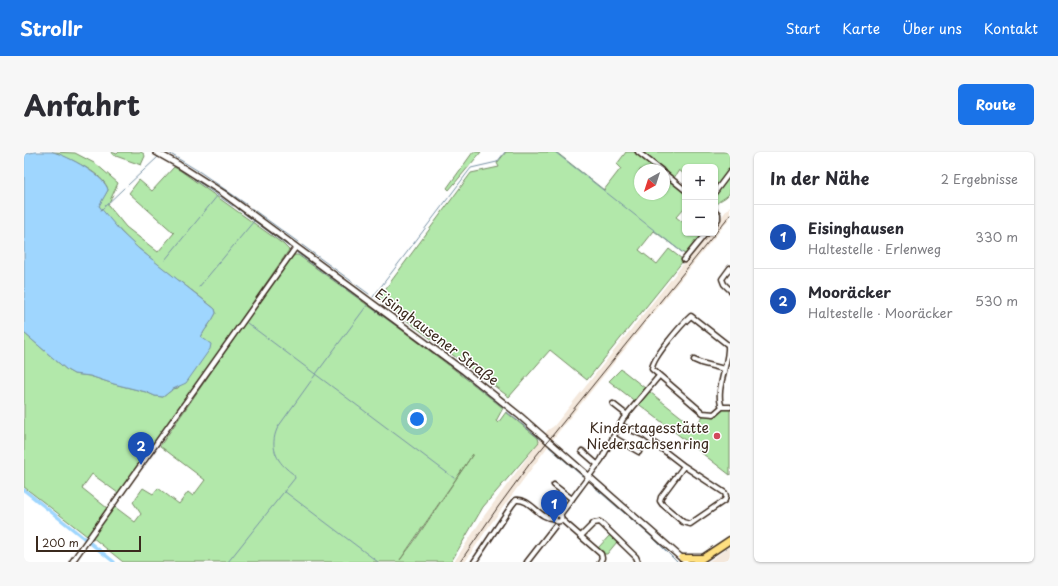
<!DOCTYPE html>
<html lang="de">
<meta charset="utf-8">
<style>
:root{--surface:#fff;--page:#f7f7f7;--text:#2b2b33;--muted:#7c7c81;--line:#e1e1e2;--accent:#1a73e8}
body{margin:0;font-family:"Playpen Sans",sans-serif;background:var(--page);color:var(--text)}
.controls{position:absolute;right:12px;top:12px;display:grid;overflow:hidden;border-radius:6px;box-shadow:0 1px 3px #0004}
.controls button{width:36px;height:36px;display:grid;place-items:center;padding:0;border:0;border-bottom:1px solid var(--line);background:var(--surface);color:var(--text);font:20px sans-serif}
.compass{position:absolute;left:610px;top:12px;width:36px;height:36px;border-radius:50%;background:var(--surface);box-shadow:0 1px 3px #0004;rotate:219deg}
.scale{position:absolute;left:12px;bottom:10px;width:105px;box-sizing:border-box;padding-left:4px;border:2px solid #3b2a1e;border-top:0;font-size:11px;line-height:14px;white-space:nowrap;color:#3b2a1e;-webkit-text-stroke:3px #fff;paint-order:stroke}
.you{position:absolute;left:393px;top:267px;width:14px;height:14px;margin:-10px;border:3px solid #fff;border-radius:50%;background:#1a73e8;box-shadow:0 0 0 6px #1a73e833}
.badge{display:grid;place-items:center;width:26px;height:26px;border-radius:50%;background:var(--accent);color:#fff;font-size:13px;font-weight:700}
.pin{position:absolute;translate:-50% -33px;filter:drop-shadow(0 1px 2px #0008)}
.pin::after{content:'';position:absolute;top:21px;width:14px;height:12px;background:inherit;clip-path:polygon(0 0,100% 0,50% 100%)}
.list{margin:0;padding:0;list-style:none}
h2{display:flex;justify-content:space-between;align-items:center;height:52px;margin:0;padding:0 16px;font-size:17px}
h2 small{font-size:13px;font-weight:400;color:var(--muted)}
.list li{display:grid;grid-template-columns:26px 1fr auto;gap:12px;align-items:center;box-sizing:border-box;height:64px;padding:0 16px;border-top:1px solid var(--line)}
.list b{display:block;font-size:15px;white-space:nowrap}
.list p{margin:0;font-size:13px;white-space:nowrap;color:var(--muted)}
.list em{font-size:13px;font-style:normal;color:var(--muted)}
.map{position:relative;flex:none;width:706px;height:410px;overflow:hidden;border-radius:6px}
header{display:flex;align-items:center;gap:24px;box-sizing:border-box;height:56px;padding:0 20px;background:var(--accent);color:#fff}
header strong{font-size:19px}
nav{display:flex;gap:22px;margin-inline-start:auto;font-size:14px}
.intro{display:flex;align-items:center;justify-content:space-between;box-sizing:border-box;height:96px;padding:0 24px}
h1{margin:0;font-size:28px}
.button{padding:10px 18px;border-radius:6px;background:var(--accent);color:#fff;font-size:14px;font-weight:700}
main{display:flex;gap:24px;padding:0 24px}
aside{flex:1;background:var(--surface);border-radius:6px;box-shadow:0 1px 3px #0004}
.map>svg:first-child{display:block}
.built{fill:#f4e8dc}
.green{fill:#b2e8aa;stroke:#768964;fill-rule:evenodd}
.water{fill:#9fd6fe;stroke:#7791a4}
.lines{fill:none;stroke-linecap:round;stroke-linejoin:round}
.stream{stroke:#7791a4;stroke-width:1}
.canal{stroke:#9fd6fe;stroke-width:3.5}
.minor-casing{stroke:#3b2a1e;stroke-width:7}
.tertiary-casing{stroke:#3b2a1e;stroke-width:8}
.primary-casing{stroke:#3b2a1e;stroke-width:9}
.minor{stroke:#fff;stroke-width:4}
.tertiary{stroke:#fff;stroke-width:5}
.primary{stroke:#fedf80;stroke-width:6}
.rail{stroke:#3b2a1e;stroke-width:1}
.poi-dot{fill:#d1495b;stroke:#fff;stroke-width:1.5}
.labels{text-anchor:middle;stroke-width:3;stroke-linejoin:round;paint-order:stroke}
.street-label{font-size:14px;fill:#3b2a1e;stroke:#fff}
.poi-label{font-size:14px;fill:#3b2a1e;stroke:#fff;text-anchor:end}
</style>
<header>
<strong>Strollr</strong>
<nav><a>Start</a><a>Karte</a><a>Über uns</a><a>Kontakt</a></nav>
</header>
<div class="intro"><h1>Anfahrt</h1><a class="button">Route</a></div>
<main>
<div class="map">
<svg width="706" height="410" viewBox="0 0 706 410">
<rect width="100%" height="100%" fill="#fff"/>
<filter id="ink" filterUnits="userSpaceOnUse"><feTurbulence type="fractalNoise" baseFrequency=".025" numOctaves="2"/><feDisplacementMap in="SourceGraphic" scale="8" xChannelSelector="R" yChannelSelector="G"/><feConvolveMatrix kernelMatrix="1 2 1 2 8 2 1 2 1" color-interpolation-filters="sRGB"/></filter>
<g filter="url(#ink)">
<g class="built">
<polygon points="706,54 706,66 536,278 463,377 441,410 430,410 460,364 516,288 524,278 530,274 684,81 691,81 691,73"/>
<polygon points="706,394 706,410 684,410"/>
</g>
<g class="green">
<path d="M28,0l23,1 21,11 22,19 -10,22 18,22 32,25 16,-19 -45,-40 10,-13 13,11 22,-24 7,4 102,73 6,6 -133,192 -38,51 -26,-19 -10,14 25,20 -20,28 -63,-49v-154l43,37 7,4 16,2 24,8 32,8 9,4 8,1 10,-8 5,-1 26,-48 -3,-3c4,-9 11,-15 15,-24l-1,-4c-25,-21 -53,-40 -77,-61 -14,-12 -25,-25 -37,-38l-2,-5 9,-15c-3,-16 -40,-33 -56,-38z"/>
<polygon points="87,0 93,2 95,0 117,0 120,2 121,4 117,13 89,3"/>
<polygon points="449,0 457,0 425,38 423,36"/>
<polygon points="482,0 532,0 580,38 597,16 593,12 602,0 612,0 634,18 616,18 616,42 640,42 640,23 661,40 661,55 652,65 661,72 661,81 681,81 662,103 630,79 615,98 633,112 645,97 658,107 659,109 563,228 526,198 485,245 354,147 447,21 475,15 473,11"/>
<polygon points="617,0 706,0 706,17 691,37 691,15 661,15 661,23 655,18 650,26"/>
<path d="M706,23c0,5 0,13 0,17 -3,7 -11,7 -15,14v-12z"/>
<path d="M271,103h3c69,50 139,99 205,153l-7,13 2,2 8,-11 32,26 1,4 -56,65 -32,55h-328l-31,-25v-1l23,-29 20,15 6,-8 -8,-12 10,-14 10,6 5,-6 21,16 9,-12 5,4 12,-16 -45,-34 92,-133 41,-57zM449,302l-60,89 -13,17z"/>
<polygon points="597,217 670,275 680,263 691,264 702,253 706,253 706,323 585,229"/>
<polygon points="586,383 593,390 583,402 578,402 573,397"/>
</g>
<path class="water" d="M11,0c6,0 13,0 18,0 15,4 52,24 55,38l-9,16 22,26 18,17 76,60 1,4c-4,9 -11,15 -15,24l10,7 -1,5 -24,34 -13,6 -10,8 -8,-1 -9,-4 -32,-8 -24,-8 -16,-2 -7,-4 -43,-37v-179z"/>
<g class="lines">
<g class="stream">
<polyline points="531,0 659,101"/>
<polyline points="145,1 176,20 222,52"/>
<polyline points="158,19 166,24"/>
<polyline points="170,27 209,54"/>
<polyline points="104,33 134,5"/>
<polyline points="227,56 274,90"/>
<polyline points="214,57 265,95"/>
<polyline points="77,58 100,36"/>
<polyline points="278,93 345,142"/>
<polyline points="273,101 337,148"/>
<polyline points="141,108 194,43"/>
<polyline points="175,135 230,69"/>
<polyline points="349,145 447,16 473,10 481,0"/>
<polyline points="348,156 387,184"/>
<polyline points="223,171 430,326"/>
<polyline points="391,187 435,220 480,256"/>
<polyline points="289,226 344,152"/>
<polyline points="483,260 516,287"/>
<polyline points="525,295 558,324"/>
<polyline points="569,334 630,387 653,410"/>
<polyline points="260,339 354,410"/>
<path d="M204,410l67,-84c-1,-5 -4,-5 -8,-9 -13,-11 -17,-26 -9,-42l33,-46"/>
</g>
<g class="canal">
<polyline points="0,338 61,387"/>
<polyline points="65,390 90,410"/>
</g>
<g class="minor-casing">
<g id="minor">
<polyline points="614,0 637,18"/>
<polyline points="640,21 661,38"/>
<polyline points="691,40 706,20"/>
<polyline points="691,59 694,62 694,67 691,71"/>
<polyline points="660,108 682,81"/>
<polyline points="706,116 698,127 700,132 706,138"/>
<polyline points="670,208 677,211 700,217"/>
<polyline points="589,252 603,263"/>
<path d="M698,255c-8,-16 8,-45 6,-62l-37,-29c-9,8 -39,42 -39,53l51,44 11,1 8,-7h8"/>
<polyline points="596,273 621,284 660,314 701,341 702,344 701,348 666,372 659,370 638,352 636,349 637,345 660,314"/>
<polyline points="589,285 615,300"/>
<polyline points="558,299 574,313"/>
<polyline points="530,333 548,347"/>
<circle cx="534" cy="366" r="3.5"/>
<polyline points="536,363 577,308 599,267 635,224"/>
<polyline points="538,368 577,402 578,406 576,410"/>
<polyline points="557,384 570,371 576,370 612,405 614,410"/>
<polyline points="48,410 272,95"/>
<path d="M450,410l38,-57 4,-5c15,-2 23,20 38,18"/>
<polyline points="503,410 531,374"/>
</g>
</g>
<g class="tertiary-casing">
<polyline id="tertiary" points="132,0 155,13 199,41 440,219 496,264 662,410"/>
</g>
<g class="primary-casing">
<g id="primary">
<polyline points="658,406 677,406"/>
<polyline points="673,410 706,388"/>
</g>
</g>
<use href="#minor" class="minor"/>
<use href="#tertiary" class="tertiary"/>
<use href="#primary" class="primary"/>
<polyline class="rail" points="436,410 474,355 507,310 706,63"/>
</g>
</g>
<circle class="poi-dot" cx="693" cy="284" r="4"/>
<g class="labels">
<g class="street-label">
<text transform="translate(413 185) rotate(37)" y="5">Eisinghausener Straße</text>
</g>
<g class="poi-label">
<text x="685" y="281">Kindertagesstätte<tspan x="685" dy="16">Niedersachsenring</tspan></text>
</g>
</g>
</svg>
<div class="controls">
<button>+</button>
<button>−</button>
</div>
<svg class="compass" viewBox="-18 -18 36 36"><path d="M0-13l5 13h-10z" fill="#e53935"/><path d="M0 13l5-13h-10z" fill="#7c7c81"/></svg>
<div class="scale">200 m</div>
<div class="you"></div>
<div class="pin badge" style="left:530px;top:371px;background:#1a4fb4">1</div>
<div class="pin badge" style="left:117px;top:313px;background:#1a4fb4">2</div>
</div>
<aside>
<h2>In der Nähe<small>2 Ergebnisse</small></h2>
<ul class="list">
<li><span class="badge" style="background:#1a4fb4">1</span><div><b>Eisinghausen</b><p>Haltestelle · Erlenweg</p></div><em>330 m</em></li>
<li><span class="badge" style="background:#1a4fb4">2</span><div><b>Mooräcker</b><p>Haltestelle · Mooräcker</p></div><em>530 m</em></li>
</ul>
</aside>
</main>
